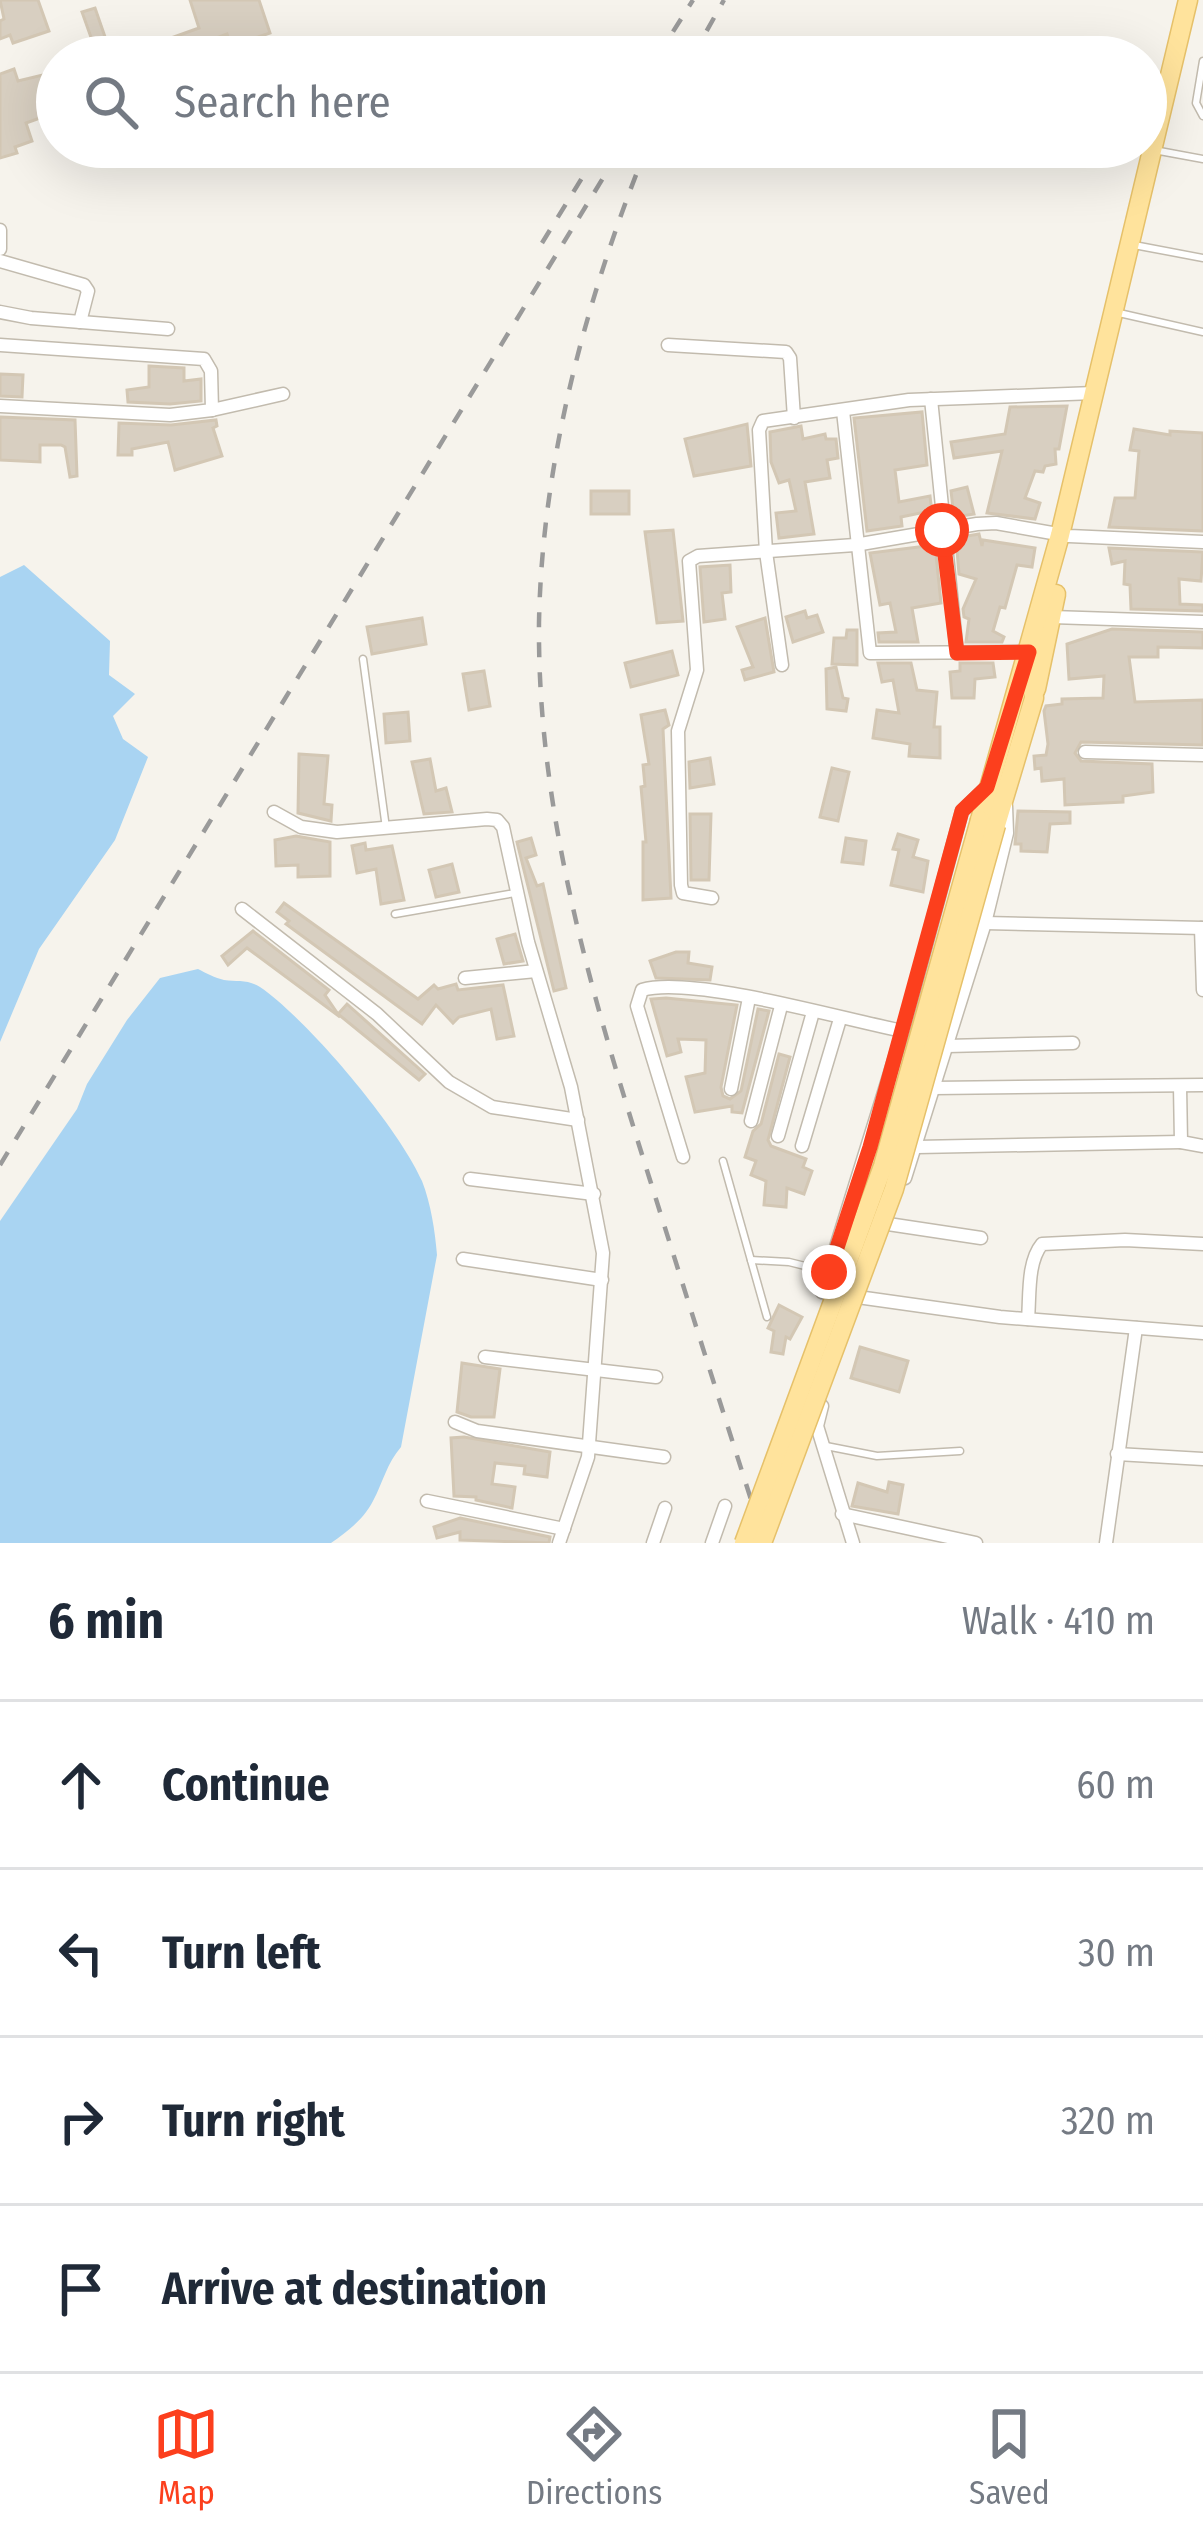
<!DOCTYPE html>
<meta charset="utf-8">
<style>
:root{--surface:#fff;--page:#f2f2f3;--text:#1f2937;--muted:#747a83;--line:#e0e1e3;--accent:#fc3f1d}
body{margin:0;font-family:"Fira Sans Condensed",sans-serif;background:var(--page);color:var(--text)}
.stop{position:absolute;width:36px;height:36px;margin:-27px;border:9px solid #fc3f1d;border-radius:50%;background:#fff}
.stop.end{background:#fc3f1d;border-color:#fff;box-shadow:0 3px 12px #0008}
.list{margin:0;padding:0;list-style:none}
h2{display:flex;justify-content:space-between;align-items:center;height:156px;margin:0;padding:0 48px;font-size:51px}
h2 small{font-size:39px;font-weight:400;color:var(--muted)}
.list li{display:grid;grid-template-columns:78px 1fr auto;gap:36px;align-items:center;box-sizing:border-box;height:168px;padding:0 48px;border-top:3px solid var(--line)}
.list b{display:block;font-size:45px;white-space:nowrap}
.list em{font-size:39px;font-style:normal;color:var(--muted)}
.icon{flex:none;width:66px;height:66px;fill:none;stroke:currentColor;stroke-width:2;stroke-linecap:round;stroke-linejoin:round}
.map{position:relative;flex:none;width:1203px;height:1543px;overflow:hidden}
.search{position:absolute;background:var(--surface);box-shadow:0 12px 48px #0002;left:36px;right:36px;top:36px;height:132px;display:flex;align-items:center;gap:30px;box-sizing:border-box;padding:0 42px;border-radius:66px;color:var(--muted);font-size:45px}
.sheet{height:828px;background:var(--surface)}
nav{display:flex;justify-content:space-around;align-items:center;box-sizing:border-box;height:168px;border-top:3px solid var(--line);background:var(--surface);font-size:33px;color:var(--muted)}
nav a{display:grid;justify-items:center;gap:6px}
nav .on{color:var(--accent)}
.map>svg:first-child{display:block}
.water{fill:#a9d4f2}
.building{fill:#d8cfc1;stroke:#d3c7b4;stroke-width:3}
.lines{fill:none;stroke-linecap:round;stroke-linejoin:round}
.service-casing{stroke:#c2bbae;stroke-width:9}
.minor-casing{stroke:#c2bbae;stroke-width:15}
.primary-casing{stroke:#e6c16a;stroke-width:21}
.service{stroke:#fff;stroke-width:6}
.minor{stroke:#fff;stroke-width:12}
.primary{stroke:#ffe39c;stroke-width:18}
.rail{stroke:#9a9a9a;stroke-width:4.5;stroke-dasharray:15 15;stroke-linecap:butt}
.primary-bridge-casing{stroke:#e6c16a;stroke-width:21;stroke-linecap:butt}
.primary-bridge{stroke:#ffe39c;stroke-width:18}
.route{stroke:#fc3f1d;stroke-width:15}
</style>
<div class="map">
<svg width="1203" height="1543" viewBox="0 0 1203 1543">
<rect width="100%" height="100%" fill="#f6f3ec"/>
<g class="water">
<polygon points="24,565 110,641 109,675 135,694 113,716 123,739 148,757 115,840 39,949 0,1042 0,577"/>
<path d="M198,969c8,4 17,9 26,11 13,2 23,-1 36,7 48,33 139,141 162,194 9,23 13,50 15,74l-36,192c-14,16 -18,35 -28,54 -10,19 -25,30 -42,42h-331v-322l77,-112 10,-25 40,-64 33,-42z"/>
</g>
<g class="building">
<polygon points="0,0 38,0 49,31 13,43 10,35 0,39 0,21 4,19"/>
<polygon points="190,0 259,0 270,33 231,46 227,34 166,57 118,57 199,28"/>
<polygon points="95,8 112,57 98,57 82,12"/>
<polygon points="14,69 18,81 51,73 53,79 57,78 57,112 26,123 32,141 15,147 17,153 0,158 0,74"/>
<polygon points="149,366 184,368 184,381 201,379 201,401 170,404 128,402 127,390 149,387"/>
<polygon points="0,374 23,375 22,397 0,396"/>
<polygon points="1067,406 1059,449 1055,449 1056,464 1045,466 1043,472 1035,471 1025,498 1040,503 1035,519 987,513 1002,451 954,458 951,442 1005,434 1010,407"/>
<polygon points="922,412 927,465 895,470 899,502 930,496 933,521 927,522 925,512 901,517 902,526 867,531 854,418"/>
<polygon points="0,417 75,420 77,476 70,477 65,447 61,445 40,445 40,462 0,460"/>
<polygon points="216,420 217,426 213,428 222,456 175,470 168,442 132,449 132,455 118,455 119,423 171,425"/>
<polygon points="747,424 751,466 694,476 685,439"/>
<polygon points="801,426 803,439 825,434 826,439 836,439 838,458 827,460 830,478 805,482 814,534 779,538 776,513 796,511 789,480 779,483 771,462 770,432"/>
<polygon points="1134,429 1170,435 1170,431 1203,433 1203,531 1109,527 1115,498 1135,498 1139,451 1130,450"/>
<polygon points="967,487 974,514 954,517 951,491"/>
<rect x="591" y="491" width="38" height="23"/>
<polygon points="673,530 683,621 657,623 645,532"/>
<polygon points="979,534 982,546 983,540 1035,548 1032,567 1017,565 1005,608 1000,607 993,631 1004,637 1002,642 966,642 969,619 964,617 963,609 976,579 959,574 956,538"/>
<polygon points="935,545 941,603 912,608 918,642 879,642 878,633 896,632 890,603 880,605 870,553"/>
<polygon points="1109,548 1203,552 1201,581 1179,579 1180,604 1203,605 1203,611 1131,609 1130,585 1124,584 1125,561 1112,564"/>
<polygon points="730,565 731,592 722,593 725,619 704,622 700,567"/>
<polygon points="805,611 807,618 817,615 823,632 793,642 786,617"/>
<polygon points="422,618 426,644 372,654 367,627"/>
<polygon points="765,618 774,672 745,680 742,670 753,667 737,627"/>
<polygon points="1112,629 1203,632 1203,648 1158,647 1158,657 1129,657 1135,702 1203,700 1203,745 1081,742 1075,753 1081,761 1152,764 1153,792 1123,796 1123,802 1065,805 1064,779 1042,781 1041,768 1035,769 1034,756 1046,755 1048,744 1044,711 1046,706 1062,704 1062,699 1103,698 1104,676 1069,679 1067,644"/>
<polygon points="847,630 857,630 857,665 832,664 834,638 846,638"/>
<polygon points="672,651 678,675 631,687 625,663"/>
<polygon points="878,663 911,663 917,690 937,692 934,727 940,727 940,758 909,756 910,744 873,738 877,710 899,713 893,680 882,682"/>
<polygon points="960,663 993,663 995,677 975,679 974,698 952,698 950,672 960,671"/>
<polygon points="836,667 843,698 848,699 846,711 827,709 826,669"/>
<polygon points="484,671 490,706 469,710 463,674"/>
<polygon points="665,710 669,725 663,729 671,898 643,900 643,842 646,842 641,787 645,786 643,765 649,764 641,715"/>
<polygon points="408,712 410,741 386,743 384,714"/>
<polygon points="299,754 328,756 324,804 332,805 331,821 298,813"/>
<polygon points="710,758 714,784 690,788 689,762"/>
<polygon points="430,759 436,791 446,788 452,812 424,814 412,762"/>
<polygon points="832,768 849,772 838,821 820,817"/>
<polygon points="1018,811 1070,812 1070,823 1050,824 1047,852 1021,851 1021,844 1015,844"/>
<polygon points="690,814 711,814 709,880 691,880"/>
<polygon points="898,834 918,840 913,857 928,861 923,892 891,885 899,850 893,849"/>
<polygon points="296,836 330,842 330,876 298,877 298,865 276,866 275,840"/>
<polygon points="531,838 536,855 526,858 537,886 543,884 566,988 554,991 517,842"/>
<polygon points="846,838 866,841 863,864 842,862"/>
<polygon points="365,843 366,850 392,846 404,900 381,904 376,869 357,873 352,846"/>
<polygon points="452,864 459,892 436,897 429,870"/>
<polygon points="284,903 418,999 434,985 438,989 456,984 458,990 503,985 514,1036 497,1039 491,1009 459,1017 453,1023 436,1005 422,1024 286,924 289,921 277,912"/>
<polygon points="253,931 329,990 325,995 340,1017 247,948 228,965 222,956"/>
<polygon points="515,934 523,961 504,964 497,939"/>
<polygon points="676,952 689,952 688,963 712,967 710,980 656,978 650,961"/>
<polygon points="666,998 737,1005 721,1087 723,1096 730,1099 741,1091 758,1009 769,1011 742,1113 732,1112 732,1106 695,1112 686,1077 705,1073 706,1040 678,1039 681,1052 667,1056 651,999"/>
<polygon points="347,1004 425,1074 419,1080 338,1014"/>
<polygon points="779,1054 790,1057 768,1140 771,1146 806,1159 803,1167 812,1171 804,1194 787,1188 786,1207 764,1205 766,1181 751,1175 756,1161 745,1157 753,1131 761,1124"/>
<polygon points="779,1305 802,1317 790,1339 786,1337 783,1354 771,1352 774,1331 768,1328"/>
<polygon points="860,1347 908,1361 899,1392 851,1378"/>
<polygon points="462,1363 500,1369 494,1417 471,1417 457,1412"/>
<polygon points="464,1437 550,1452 547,1477 524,1474 525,1466 495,1463 492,1484 515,1487 512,1508 476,1500 476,1497 454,1496 451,1438"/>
<polygon points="889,1482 903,1485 898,1514 852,1506 858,1483 887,1492"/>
<polygon points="460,1518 550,1537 549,1543 460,1540 460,1532 437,1538 434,1527"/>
</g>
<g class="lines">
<g class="service-casing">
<g id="service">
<polyline points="1203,61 1196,103 1203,116"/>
<polyline points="1154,150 1203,159"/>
<polyline points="1134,245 1203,258"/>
<polyline points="1119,313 1203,332"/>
<polyline points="363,659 386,828"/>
<polyline points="395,914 515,893"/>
<polyline points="723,1161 767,1317"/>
<polyline points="751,1260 789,1262 825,1271"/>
<polyline points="826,1446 877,1456 960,1451"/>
</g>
</g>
<g class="minor-casing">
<g id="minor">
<polyline points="0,230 0,249"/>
<polyline points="0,261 84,285 88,291 80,322"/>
<polyline points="0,312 31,318 168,329"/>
<polyline points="0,345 204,359 211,371 212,410 170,415 0,406"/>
<polyline points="668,345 786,352 790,358 794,418"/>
<polyline points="931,399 957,653"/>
<polyline points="212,410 283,394"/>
<polyline points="843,411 870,653 1029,652"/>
<polyline points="1052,617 1203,622"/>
<polyline points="782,665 766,552 759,430 763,421 909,400 1094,393"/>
<polyline points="1085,752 1203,755"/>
<polyline points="274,812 301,827 337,832 487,819 497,820 503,827 528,942 571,1087 603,1253 588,1457 559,1543"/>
<polyline points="712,898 683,893 681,885 678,731 697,670 689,561 698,556 855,545 977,524 996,523 1069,536 1203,542"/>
<polyline points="242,909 377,1014 449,1082 492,1107 578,1120"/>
<polyline points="985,923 1203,928"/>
<polyline points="1201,928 1203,990"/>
<polyline points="465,978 536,971"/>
<polyline points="903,1031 822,1292 1000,1317 1203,1333"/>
<polyline points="947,1046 1073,1043"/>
<polyline points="1180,1086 1181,1142 1203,1146"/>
<polyline points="934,1088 1203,1085"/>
<polyline points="731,1089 749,998"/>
<polyline points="751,1121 781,1006"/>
<polyline points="778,1136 813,1012"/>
<polyline points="802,1146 840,1019"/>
<polyline points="917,1147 1181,1142"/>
<path d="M683,1157l-46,-151 5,-16c50,-15 203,30 261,41l59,-220 25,-24"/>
<polyline points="905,1178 985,923 1007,833 1006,806"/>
<polyline points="470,1179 594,1194"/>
<polyline points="888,1224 981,1238"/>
<polyline points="463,1259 602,1280"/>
<path d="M1028,1319c2,-23 -1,-57 14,-75l83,-4 78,4"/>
<polyline points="485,1357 656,1377"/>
<polyline points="822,1406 817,1426 853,1543"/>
<polyline points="455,1422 477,1431 664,1457"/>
<polyline points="1117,1454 1203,1459"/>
<polyline points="427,1501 564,1529"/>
<polyline points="842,1514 976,1543"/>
<polyline points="653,1543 665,1508"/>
<polyline points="712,1543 725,1506"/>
<polyline points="1106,1543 1136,1328"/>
</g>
</g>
<g class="primary-casing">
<g id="primary">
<polyline points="1036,689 1056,594"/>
<polyline points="980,820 1060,535 1188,0"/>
<polyline points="996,825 1034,698 1033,682"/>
</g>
</g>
<use href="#service" class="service"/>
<use href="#minor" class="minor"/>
<use href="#primary" class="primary"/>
<g class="rail">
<polyline points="657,57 693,0"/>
<polyline points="692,57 724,0"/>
<path d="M647,147c-60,149 -105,313 -108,475 -2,192 54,377 111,558 38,121 76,242 115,363"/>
<polyline points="542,243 601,147"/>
<polyline points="0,1165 622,147"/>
</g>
<g class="primary-bridge-casing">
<g id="primary-bridge">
<polyline points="744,1543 883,1166 980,820"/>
<polyline points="762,1543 894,1189 996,825"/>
</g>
</g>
<use href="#primary-bridge" class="primary-bridge"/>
</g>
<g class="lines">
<polyline class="route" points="829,1272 870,1147 962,811 987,787 1029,652 957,653 942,530"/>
</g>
</svg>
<div class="stop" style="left:942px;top:530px"></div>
<div class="stop end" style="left:829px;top:1272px"></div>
<div class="search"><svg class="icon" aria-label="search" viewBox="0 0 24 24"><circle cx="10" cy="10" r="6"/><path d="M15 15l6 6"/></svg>Search here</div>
</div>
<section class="sheet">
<h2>6 min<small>Walk · 410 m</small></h2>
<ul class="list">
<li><svg class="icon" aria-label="ahead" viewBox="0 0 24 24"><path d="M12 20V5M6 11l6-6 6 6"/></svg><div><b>Continue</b></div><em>60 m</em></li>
<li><svg class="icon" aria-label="left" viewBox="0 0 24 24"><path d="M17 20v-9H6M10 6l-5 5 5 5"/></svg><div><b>Turn left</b></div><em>30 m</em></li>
<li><svg class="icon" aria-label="right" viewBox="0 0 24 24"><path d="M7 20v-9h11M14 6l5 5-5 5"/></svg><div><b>Turn right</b></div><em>320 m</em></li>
<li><svg class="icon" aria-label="arrive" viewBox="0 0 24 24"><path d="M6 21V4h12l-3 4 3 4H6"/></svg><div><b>Arrive at destination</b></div></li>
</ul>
</section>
<nav>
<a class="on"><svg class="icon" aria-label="map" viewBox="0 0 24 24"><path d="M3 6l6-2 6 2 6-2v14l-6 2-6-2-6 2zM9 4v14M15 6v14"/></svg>Map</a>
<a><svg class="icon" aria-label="directions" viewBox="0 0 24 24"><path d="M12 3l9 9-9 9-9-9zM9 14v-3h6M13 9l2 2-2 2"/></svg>Directions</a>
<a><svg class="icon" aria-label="saved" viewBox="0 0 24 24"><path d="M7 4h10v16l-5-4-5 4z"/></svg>Saved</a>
</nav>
